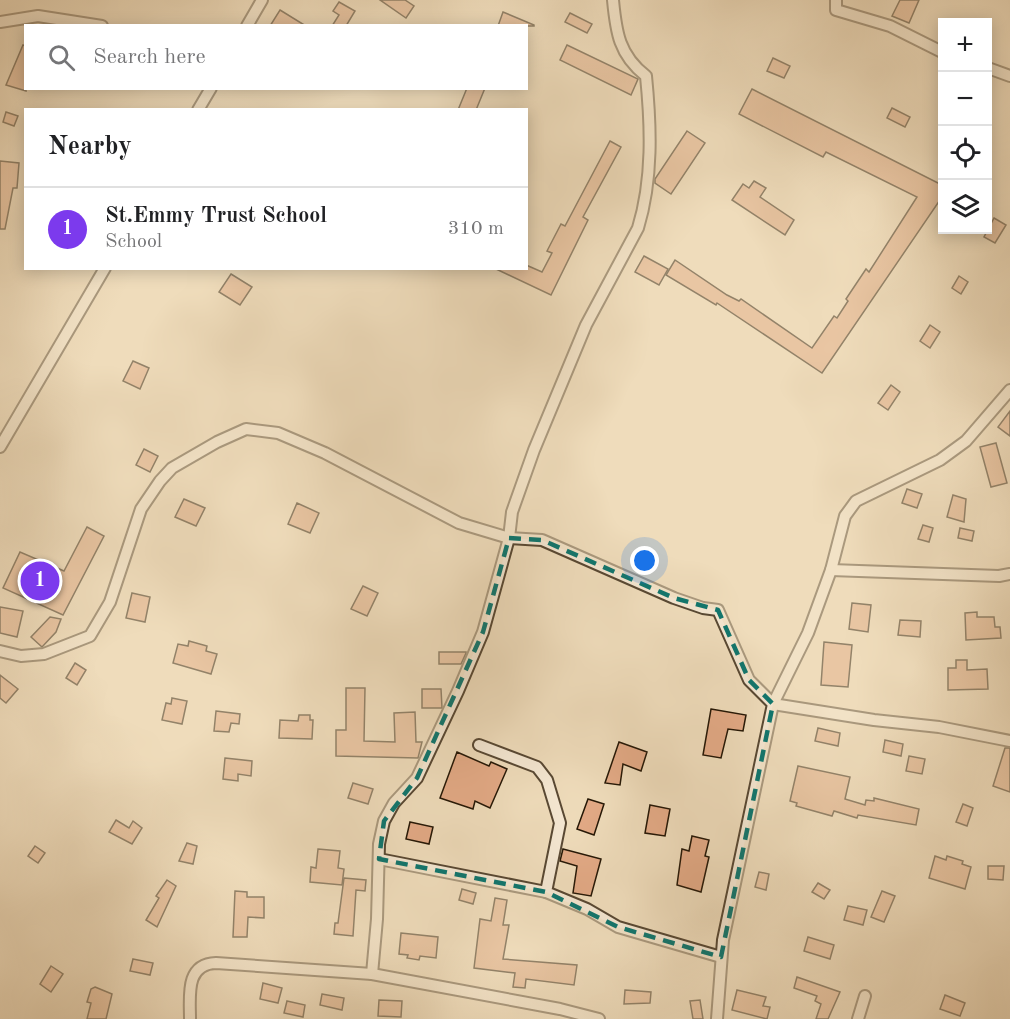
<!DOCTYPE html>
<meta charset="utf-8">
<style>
:root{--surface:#fff;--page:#f6f6f6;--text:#202124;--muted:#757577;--line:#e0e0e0;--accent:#7c3aed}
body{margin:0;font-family:"Old Standard TT",serif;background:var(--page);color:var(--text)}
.controls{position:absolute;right:18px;top:18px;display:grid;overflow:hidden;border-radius:0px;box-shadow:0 3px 15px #0003}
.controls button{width:54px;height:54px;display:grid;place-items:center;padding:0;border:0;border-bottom:2px solid var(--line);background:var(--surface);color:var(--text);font:30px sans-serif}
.you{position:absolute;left:645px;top:561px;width:21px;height:21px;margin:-15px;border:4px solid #fff;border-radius:50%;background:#1a73e8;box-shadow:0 0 0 9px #1a73e833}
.badge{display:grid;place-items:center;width:39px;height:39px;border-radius:50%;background:var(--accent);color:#fff;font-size:20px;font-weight:700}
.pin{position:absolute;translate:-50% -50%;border:3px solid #fff;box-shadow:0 2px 6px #0006}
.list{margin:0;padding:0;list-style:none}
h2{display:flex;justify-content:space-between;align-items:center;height:78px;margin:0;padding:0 24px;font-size:26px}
h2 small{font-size:20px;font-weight:400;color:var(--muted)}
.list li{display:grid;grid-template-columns:39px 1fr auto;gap:18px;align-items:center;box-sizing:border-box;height:84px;padding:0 24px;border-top:2px solid var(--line)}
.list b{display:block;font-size:22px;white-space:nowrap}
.list p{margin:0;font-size:20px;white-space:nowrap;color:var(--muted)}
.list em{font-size:20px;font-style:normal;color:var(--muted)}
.icon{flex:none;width:33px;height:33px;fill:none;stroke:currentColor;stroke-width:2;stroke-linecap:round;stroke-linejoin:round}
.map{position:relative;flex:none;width:1010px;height:1019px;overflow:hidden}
.search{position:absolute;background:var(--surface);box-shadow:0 3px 15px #0003;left:24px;top:24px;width:504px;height:66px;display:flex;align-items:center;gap:15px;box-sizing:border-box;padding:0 21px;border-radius:0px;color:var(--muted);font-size:22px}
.panel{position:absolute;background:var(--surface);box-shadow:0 3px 15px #0003;left:24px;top:108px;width:504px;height:162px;border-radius:0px}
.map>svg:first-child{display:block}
.building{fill:#e3aa86;stroke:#251706;stroke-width:1.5}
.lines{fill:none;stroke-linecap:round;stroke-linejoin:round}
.minor-casing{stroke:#584833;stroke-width:14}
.minor{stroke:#f5e8d3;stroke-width:10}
.marked{fill:none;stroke:#0f766e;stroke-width:4.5;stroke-dasharray:12 8;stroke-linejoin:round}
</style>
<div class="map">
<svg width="1010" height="1019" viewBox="0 0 1010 1019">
<rect width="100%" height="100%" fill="#efdcbb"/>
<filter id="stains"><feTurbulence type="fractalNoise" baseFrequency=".00333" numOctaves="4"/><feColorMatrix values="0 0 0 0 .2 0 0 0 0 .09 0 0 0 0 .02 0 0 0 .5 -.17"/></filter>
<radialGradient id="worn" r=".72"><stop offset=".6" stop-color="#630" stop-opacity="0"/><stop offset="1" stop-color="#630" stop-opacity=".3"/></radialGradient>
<g class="building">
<polygon points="380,0 405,0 414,6 406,18"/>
<polygon points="900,0 919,0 909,23 892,16"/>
<polygon points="339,2 355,11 346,26 332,26 339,15 333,11"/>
<polygon points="280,10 306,26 270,26"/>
<polygon points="503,12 534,25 534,26 498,26"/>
<polygon points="570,13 592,24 587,33 565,22"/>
<polygon points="23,45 26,46 26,91 6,85"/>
<polygon points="567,45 638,79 631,95 560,60"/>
<polygon points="773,58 790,66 784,78 767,71"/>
<polygon points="467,88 485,88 476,110 458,110"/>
<polygon points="752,89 942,185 942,197 822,373 717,303 716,305 666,275 675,260 727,295 739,301 741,299 812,348 834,316 837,318 848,301 846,299 866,269 869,272 917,197 826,152 823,157 739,114"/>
<polygon points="892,108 910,117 905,127 887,118"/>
<polygon points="6,112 18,116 14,126 3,122"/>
<polygon points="687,131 705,143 671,194 655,183 655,179"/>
<polygon points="610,141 621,147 583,217 588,220 551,295 494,268 526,268 526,265 542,272 552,253 547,251 561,224 565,226"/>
<polygon points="0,161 19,163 17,188 13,188 5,229 0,229"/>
<polygon points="754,181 766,188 760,197 794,220 785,235 732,200 743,184 749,188"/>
<polygon points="994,218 1006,225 995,243 984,237"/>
<polygon points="644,256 668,269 659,285 635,272"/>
<polygon points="231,274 252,287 240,305 219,292"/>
<polygon points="959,276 968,282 961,294 952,288"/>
<polygon points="930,325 940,332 930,348 920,341"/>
<polygon points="133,361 149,368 140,389 123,381"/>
<polygon points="891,385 900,392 888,410 878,403"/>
<polygon points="1010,411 1010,436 998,427"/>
<polygon points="996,443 1007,483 991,487 980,447"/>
<polygon points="144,449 158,456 150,472 136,465"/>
<polygon points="907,489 922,494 917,508 902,503"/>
<polygon points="953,495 966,499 964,522 947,517"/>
<polygon points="184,499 205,508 196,526 175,517"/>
<polygon points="297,503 319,513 310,533 288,524"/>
<polygon points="923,525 933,528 929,542 918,539"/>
<polygon points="87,527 104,536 63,615 3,588 20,552 64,571"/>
<polygon points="960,528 974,531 972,541 958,538"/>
<polygon points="363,586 378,593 367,616 351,609"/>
<polygon points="132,593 150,597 145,622 126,618"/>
<polygon points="852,603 871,605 868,632 849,629"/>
<polygon points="0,607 23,611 17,637 0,633"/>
<polygon points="977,612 977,617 994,617 995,627 1000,627 1001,638 966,640 965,613"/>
<polygon points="50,617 61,619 56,632 42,647 31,637"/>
<polygon points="900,620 921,621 920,637 898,635"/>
<polygon points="189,641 207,646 206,651 217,654 211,674 173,663 178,644 188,646"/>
<polygon points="824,642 852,645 848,687 821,685"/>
<polygon points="439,652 466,652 466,653 461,664 439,664"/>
<polygon points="956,660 967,660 967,670 987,669 988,689 948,690 948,668 956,668"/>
<polygon points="75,663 86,670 77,685 66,678"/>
<polygon points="0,675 18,689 6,703 0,698"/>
<polygon points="346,688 365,688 364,741 395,742 394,713 415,712 416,742 422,742 418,758 336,756 336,730 346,730"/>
<polygon points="422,689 441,689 442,708 422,708"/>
<polygon points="172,698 187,701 182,724 162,720 166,703 171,704"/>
<polygon points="711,709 746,715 743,731 728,729 721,758 703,755"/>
<polygon points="216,711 240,714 239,724 231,723 229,732 214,731"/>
<polygon points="299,715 310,715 310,720 313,720 312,739 279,738 280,720 298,721"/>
<polygon points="818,728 840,733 838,746 815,741"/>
<polygon points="885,740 903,744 901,756 883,752"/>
<polygon points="619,742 647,752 641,771 623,764 620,785 605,783"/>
<polygon points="1005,748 1010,748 1010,792 993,786"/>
<polygon points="457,752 489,766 491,762 507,769 490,808 475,801 473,809 440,798"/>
<polygon points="909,756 925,759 922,774 906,771"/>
<polygon points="225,758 252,761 251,776 238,774 238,781 223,779"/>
<polygon points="798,766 850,777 845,799 865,805 866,800 874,801 874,798 919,809 916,825 858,815 857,818 834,811 832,816 796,806 797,803 790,801"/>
<polygon points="353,783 373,789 368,804 348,798"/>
<polygon points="588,799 604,804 594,835 577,829"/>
<polygon points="963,804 973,808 967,826 956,822"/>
<polygon points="650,805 670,809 665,836 645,833"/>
<polygon points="116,820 129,828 133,821 142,828 132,844 109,832"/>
<polygon points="410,822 433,827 429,844 406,839"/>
<polygon points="692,836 709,840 705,856 709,857 701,892 677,885 682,849 689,851"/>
<polygon points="187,843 197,846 193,864 179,861"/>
<polygon points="35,846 45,853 38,863 28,856"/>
<polygon points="318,849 340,851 338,868 344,869 342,885 310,882 311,867 316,868"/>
<polygon points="563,849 601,859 591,896 573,893 577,866 560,861"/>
<polygon points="935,856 946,860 947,856 963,861 962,864 971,867 965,889 929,878"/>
<polygon points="988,866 1004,866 1003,880 988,879"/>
<polygon points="759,872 769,874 766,890 755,887"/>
<polygon points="344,878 366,880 365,891 356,890 353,936 334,934 335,923 338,923"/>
<polygon points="167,880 176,886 157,927 146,920 159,898 156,896"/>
<polygon points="818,883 830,890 824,899 812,892"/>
<polygon points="462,889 476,893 473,904 459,900"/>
<polygon points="235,891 247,892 247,897 264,897 264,918 248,917 247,937 233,937"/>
<polygon points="882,891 895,896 884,922 871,917"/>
<polygon points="495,898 507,900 503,925 509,925 503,959 577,965 574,985 526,979 525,988 513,987 515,973 474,968 480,919 491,921"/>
<polygon points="848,906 867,910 863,925 844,920"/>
<polygon points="401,933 438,937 436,958 420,956 419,960 407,958 408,955 399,954"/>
<polygon points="808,937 834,945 830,959 804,951"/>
<polygon points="133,959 153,963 150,975 130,971"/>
<polygon points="51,966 63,974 51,992 40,984"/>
<polygon points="797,977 840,992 828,1019 816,1019 821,1004 815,1001 817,996 794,988"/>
<polygon points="263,983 282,988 278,1003 260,999"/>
<polygon points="95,987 112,994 106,1019 87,1019 91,1003 87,1002 91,989"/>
<polygon points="625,990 651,992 650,1003 624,1004"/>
<polygon points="737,990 766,997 763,1006 770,1007 767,1019 732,1010"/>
<polygon points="322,994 344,998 342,1010 320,1005"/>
<polygon points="945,995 965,1003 960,1016 940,1009"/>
<polygon points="379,1000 402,1001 401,1017 378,1016"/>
<polygon points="700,1000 703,1019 693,1019 690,1001"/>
<polygon points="287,1001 305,1005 303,1017 284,1013"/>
</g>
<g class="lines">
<g class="minor-casing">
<g id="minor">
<polyline points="836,0 836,10 890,26 942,52"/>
<polyline points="0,22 38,16 102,26"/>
<polyline points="247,26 262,0"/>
<polyline points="988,68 1010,76"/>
<polyline points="198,110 211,88"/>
<polyline points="1010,390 966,441 940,460 856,501 845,516 831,570 808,633 773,704 874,720 939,727 1010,741"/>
<polyline points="0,447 105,268"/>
<polyline points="831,570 999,576 1010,574"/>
<polyline points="0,651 21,656 44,654 90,636 110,602 141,509 160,481 172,468 217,442 246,429 278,433 325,453 459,523 509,538 542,540 674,598 703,608 718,610 749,680 773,704 723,940 717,1019"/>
<polyline points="479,745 537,767 547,780 560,823 546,892 587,909 618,927 721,957"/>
<polyline points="379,859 546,892"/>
<path d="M372,974l5,-55 2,-75 5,-23 10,-18 23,-25 41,-87 25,-59 26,-94 3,-26 22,-62 52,-125 52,-97c15,-49 13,-102 8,-152 -27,-21 -30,-44 -33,-76"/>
<path d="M190,1019c0,-23 -5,-55 26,-56l156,11 188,35 39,10"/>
<polyline points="858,1019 865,996"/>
</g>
</g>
<use href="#minor" class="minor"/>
</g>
<path d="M0 0H1010V1019H0ZM509,538l33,2 132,58 44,12 31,70 24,24 -52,253 -103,-30 -72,-35 -167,-33 5,-38 33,-43 66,-146z" fill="#efdcbb" fill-opacity=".55" fill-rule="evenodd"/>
<path class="marked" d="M509,538l33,2 132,58 44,12 31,70 24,24 -52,253 -103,-30 -72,-35 -167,-33 5,-38 33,-43 66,-146z"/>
<rect width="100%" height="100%" filter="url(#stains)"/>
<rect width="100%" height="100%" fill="url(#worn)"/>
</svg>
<div class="controls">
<button>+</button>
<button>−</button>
<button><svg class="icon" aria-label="locate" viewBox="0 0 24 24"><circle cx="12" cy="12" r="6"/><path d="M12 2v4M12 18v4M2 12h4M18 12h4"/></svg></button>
<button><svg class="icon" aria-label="layers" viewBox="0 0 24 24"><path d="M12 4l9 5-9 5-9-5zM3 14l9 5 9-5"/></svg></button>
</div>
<div class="you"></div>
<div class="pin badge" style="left:40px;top:581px">1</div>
<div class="search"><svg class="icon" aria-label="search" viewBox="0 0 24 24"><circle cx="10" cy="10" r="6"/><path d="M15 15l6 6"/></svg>Search here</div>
<section class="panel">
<h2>Nearby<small></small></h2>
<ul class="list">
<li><span class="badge">1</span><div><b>St.Emmy Trust School</b><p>School</p></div><em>310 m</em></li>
</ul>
</section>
</div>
